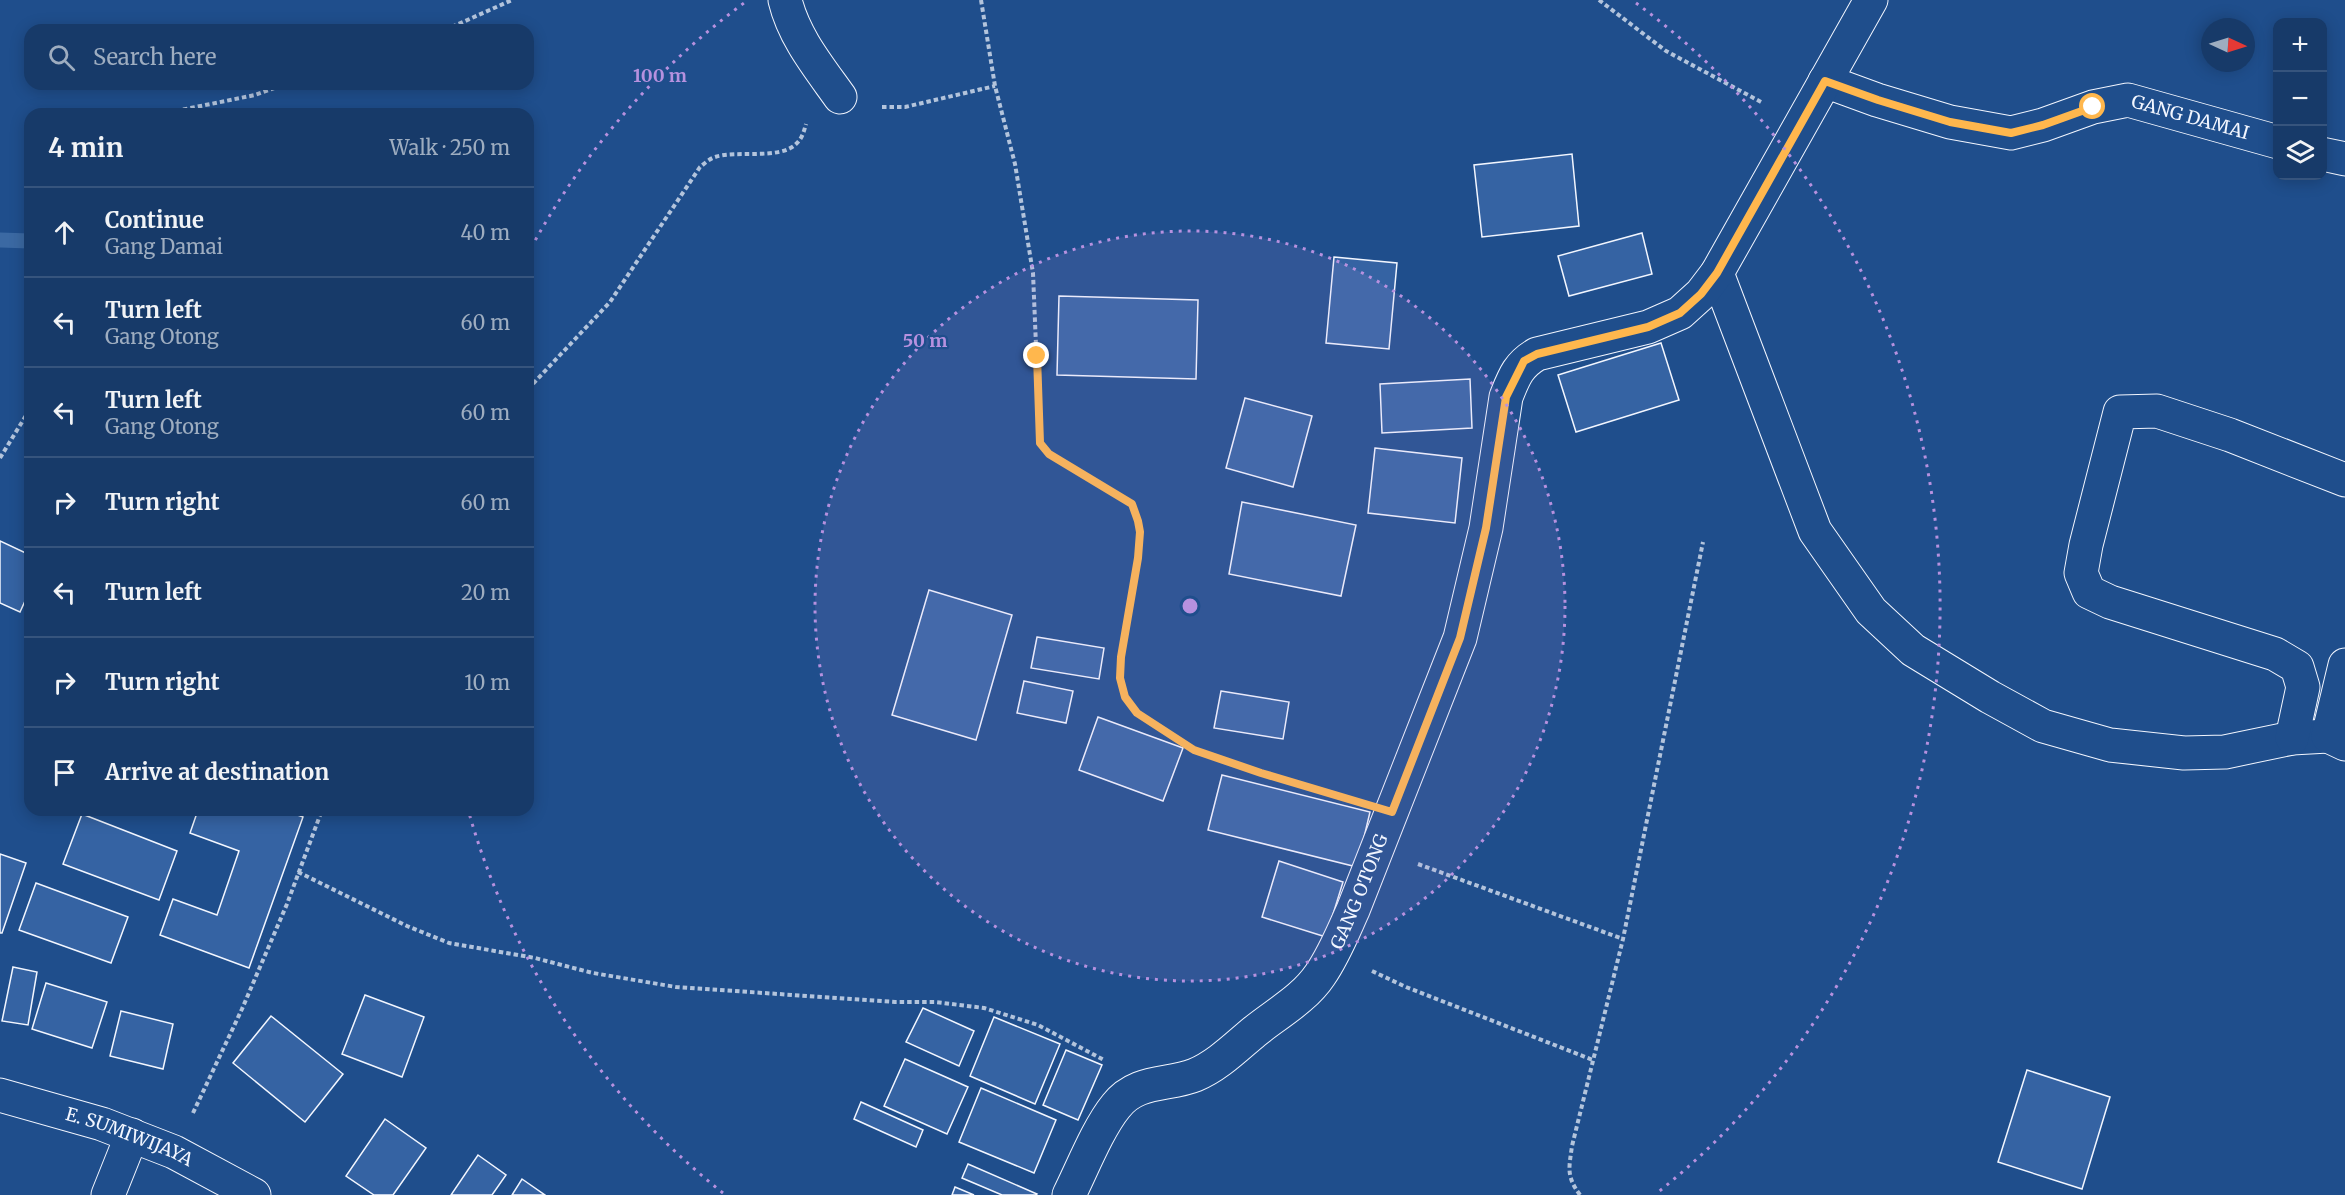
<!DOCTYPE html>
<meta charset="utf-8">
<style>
:root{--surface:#173a69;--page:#244571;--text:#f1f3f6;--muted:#9eadc0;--line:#36547d}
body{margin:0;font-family:Merriweather,serif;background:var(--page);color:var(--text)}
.controls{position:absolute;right:18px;top:18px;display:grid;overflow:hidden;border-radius:12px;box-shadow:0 3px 15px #0003}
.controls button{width:54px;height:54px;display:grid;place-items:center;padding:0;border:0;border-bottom:2px solid var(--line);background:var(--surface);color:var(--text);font:30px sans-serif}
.compass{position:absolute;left:2201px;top:18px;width:54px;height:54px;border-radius:50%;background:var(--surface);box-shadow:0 3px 15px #0003;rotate:94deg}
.stop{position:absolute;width:18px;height:18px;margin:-14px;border:4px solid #ffb74d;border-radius:50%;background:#fff}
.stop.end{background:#ffb74d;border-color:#fff;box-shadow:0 2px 6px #0008}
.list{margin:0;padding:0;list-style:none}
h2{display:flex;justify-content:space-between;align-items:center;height:78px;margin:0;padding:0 24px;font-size:26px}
h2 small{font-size:20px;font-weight:400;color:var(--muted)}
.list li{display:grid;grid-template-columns:39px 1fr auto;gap:18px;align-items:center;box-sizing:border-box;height:90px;padding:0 24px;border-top:2px solid var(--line)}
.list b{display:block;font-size:22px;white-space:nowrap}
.list p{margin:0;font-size:20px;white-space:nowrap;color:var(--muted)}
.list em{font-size:20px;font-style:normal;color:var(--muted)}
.icon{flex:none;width:33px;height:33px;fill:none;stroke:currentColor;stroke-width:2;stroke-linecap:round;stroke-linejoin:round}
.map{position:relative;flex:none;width:2345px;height:1195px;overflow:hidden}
.search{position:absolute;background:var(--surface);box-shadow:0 3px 15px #0003;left:24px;top:24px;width:510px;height:66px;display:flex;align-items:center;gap:15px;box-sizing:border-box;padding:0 21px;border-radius:18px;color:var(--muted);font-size:22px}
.panel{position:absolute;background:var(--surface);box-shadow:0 3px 15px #0003;left:24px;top:108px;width:510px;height:708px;border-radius:18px}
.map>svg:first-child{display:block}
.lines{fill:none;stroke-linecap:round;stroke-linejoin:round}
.stream{stroke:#3b69a3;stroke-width:15}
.building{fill:#3563a3;stroke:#f2f6ff;stroke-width:1.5}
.street-casing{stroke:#f2f6ff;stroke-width:35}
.path{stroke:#b3c4dc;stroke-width:4;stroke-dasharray:4.5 3;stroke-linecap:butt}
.street{stroke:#1f4e8c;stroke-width:33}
.route{stroke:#ffb74d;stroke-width:8}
.ring{fill:none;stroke:#b691df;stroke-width:3;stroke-dasharray:3 6}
.labels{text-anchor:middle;stroke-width:4.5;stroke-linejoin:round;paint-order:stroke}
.street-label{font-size:18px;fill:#f2f6ff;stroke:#1f4e8c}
.centre{fill:#b691df;stroke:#1f4e8c;stroke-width:3}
.ring-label{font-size:18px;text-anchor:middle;font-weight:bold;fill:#b691df;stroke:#1f4e8c;stroke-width:4.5;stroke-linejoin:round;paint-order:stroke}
</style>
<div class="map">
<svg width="2345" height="1195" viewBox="0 0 2345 1195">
<rect width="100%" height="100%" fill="#1f4e8c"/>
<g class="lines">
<polyline class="stream" points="0,240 30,241"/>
</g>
<g class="building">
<polygon points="1572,154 1579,226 1482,237 1474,165"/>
<polygon points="1642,233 1652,274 1569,296 1558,256"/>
<polygon points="1334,257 1397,263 1389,349 1326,343"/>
<polygon points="1059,296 1198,300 1196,379 1057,375"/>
<polygon points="1661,343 1679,400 1576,432 1558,375"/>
<polygon points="1470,379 1472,428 1382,433 1380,384"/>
<polygon points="1245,398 1312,416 1293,487 1226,468"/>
<polygon points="1375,448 1462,458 1455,523 1368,513"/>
<polygon points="1242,502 1356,525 1341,596 1229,574"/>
<polygon points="0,541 30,555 30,590 20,612 0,603"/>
<polygon points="929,590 1012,615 976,740 892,715"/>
<polygon points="1037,637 1104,648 1099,679 1031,668"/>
<polygon points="1024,681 1073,691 1066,723 1017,713"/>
<polygon points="1221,691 1289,702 1283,739 1214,728"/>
<polygon points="1098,717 1183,748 1163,801 1079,770"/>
<polygon points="1222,775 1370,812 1357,867 1208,830"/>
<polygon points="198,810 284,810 303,817 249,968 160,935 173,899 217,915 239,851 190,833"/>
<polygon points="82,814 177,851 159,900 63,864"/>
<polygon points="0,854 26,863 2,933 0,933"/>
<polygon points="1279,861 1343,882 1326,937 1262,917"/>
<polygon points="36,883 128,917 111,963 19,930"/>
<polygon points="13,967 37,972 28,1025 2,1021"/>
<polygon points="46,983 107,1002 92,1048 32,1029"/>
<polygon points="365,995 424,1017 402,1077 342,1054"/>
<polygon points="923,1008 974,1031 959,1066 906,1042"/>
<polygon points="121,1011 173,1024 163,1069 110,1056"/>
<polygon points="271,1016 343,1074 305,1122 233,1063"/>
<polygon points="994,1017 1060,1044 1035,1104 970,1076"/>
<polygon points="1066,1050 1102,1065 1078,1120 1043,1105"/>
<polygon points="905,1059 968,1087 947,1134 884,1106"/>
<polygon points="2027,1070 2110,1097 2082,1189 1998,1162"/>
<polygon points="981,1088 1056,1120 1034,1173 959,1142"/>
<polygon points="861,1102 923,1130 916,1147 854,1119"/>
<polygon points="385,1119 426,1148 393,1195 374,1195 346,1176"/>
<polygon points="478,1155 506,1175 492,1195 451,1195"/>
<polygon points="968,1164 1037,1194 1036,1195 1002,1195 962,1178"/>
<polygon points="522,1179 545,1195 512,1195"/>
<polygon points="955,1187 974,1195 952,1195"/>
</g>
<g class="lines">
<g class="street-casing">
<g id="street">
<path d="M785,0c9,37 33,66 55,97"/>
<path id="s1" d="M1825,81l52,19 73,22 61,11 32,-8 50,-18 35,-7 150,42"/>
<polyline points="2322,154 2345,159"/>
<polyline points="1717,273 1815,531 1871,611 1913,650 1990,697 2043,726 2110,745 2184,753 2225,752 2292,738 2328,736"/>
<polyline points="2345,665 2328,736 2345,744"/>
<polyline points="2292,738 2303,687 2297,667 2275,654 2110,602 2089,592 2081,573 2086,545 2120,412 2157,411 2230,435 2345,480"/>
<path id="s2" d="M0,1095l102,29 72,28 80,43"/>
<polyline points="108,1195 132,1135"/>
<path id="s3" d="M1069,1195c13,-26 29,-67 47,-89 21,-27 52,-20 79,-31 22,-9 41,-28 59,-43 22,-18 50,-33 66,-57 14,-20 23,-43 33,-65l107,-272 26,-110 20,-131c8,-20 12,-32 31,-43l111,-27 32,-14 21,-19 16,-21 154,-273"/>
</g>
</g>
<g class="path">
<polyline points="981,0 995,86 1015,164 1033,273 1040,443 1049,454 1132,504 1138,521 1140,532 1138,558 1121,657 1120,678 1125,697 1137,713 1194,750 1261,773 1350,799"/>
<polyline points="1599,0 1666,51 1763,103"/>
<polyline points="445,30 512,0"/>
<polyline points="882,107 905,107 995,86"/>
<polyline points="161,114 255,95 286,84"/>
<path d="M528,389l82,-87 90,-135c4,-3 9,-8 15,-10 22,-7 65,3 81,-13 6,-5 8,-13 10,-20"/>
<polyline points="0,458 30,409"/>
<polyline points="1418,864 1623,939"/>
<polyline points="298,872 407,926 449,943 535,958 593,973 676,987 895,1002 935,1002 984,1008 1038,1025 1104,1060"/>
<polyline points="1372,971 1406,987 1593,1060"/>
<polyline points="193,1113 242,1009 287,904 322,810"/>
<path d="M1580,1195c-14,-19 -11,-27 -8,-49l51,-207 80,-397"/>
</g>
<use href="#street" class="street"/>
</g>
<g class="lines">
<polyline class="route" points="1037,356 1040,443 1049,454 1132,504 1138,521 1140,532 1138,558 1121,657 1120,678 1125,697 1137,713 1194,750 1261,773 1392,812 1460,638 1486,528 1506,397 1524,361 1537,354 1648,327 1680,313 1701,294 1717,273 1825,81 1878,100 1950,122 2011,133 2043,125 2093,107"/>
</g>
<circle cx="1190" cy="606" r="375" fill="#b691df" fill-opacity=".12"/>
<g class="ring">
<circle cx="1190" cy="606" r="375"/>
<path d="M723 1193A750 750 0 0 1 469 813M531 248A750 750 0 0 1 744 3M1636 3A750 750 0 0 1 1657 1193"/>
</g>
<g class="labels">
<g class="street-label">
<text dy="6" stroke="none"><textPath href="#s1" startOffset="380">GANG DAMAI</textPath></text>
<text dy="6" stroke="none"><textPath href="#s3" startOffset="441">GANG OTONG</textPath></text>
<text dy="6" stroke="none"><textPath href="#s2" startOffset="136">E. SUMIWIJAYA</textPath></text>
</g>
</g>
<circle cx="1190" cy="606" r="9" class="centre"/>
<g class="ring-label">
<text x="660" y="82">100 m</text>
<text x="925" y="347">50 m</text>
</g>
</svg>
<div class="controls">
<button>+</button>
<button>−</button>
<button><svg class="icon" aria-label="layers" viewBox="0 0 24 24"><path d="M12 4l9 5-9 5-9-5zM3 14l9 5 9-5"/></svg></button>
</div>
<svg class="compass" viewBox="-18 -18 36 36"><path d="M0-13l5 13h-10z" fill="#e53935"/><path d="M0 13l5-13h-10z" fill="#9eadc0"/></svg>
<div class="stop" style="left:2093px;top:107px"></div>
<div class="stop end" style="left:1037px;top:356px"></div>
<div class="search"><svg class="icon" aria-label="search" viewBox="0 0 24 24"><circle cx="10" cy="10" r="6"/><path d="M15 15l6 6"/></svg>Search here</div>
<section class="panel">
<h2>4 min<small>Walk · 250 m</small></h2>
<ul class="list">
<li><svg class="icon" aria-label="ahead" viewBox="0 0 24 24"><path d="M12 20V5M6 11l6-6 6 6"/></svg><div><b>Continue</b><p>Gang Damai</p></div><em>40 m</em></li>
<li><svg class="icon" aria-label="left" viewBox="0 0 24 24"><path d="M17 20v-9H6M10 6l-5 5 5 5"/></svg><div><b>Turn left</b><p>Gang Otong</p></div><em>60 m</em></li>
<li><svg class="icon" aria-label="left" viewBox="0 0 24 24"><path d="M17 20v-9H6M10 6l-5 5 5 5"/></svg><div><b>Turn left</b><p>Gang Otong</p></div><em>60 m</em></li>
<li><svg class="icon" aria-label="right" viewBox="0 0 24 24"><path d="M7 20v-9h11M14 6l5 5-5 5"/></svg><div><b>Turn right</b></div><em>60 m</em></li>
<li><svg class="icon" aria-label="left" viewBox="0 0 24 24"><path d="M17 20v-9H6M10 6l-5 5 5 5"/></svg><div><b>Turn left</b></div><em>20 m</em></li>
<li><svg class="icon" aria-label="right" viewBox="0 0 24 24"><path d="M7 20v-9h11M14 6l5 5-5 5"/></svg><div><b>Turn right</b></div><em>10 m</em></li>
<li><svg class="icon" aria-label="arrive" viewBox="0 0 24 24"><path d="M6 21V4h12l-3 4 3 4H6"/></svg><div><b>Arrive at destination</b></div></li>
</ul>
</section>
</div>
